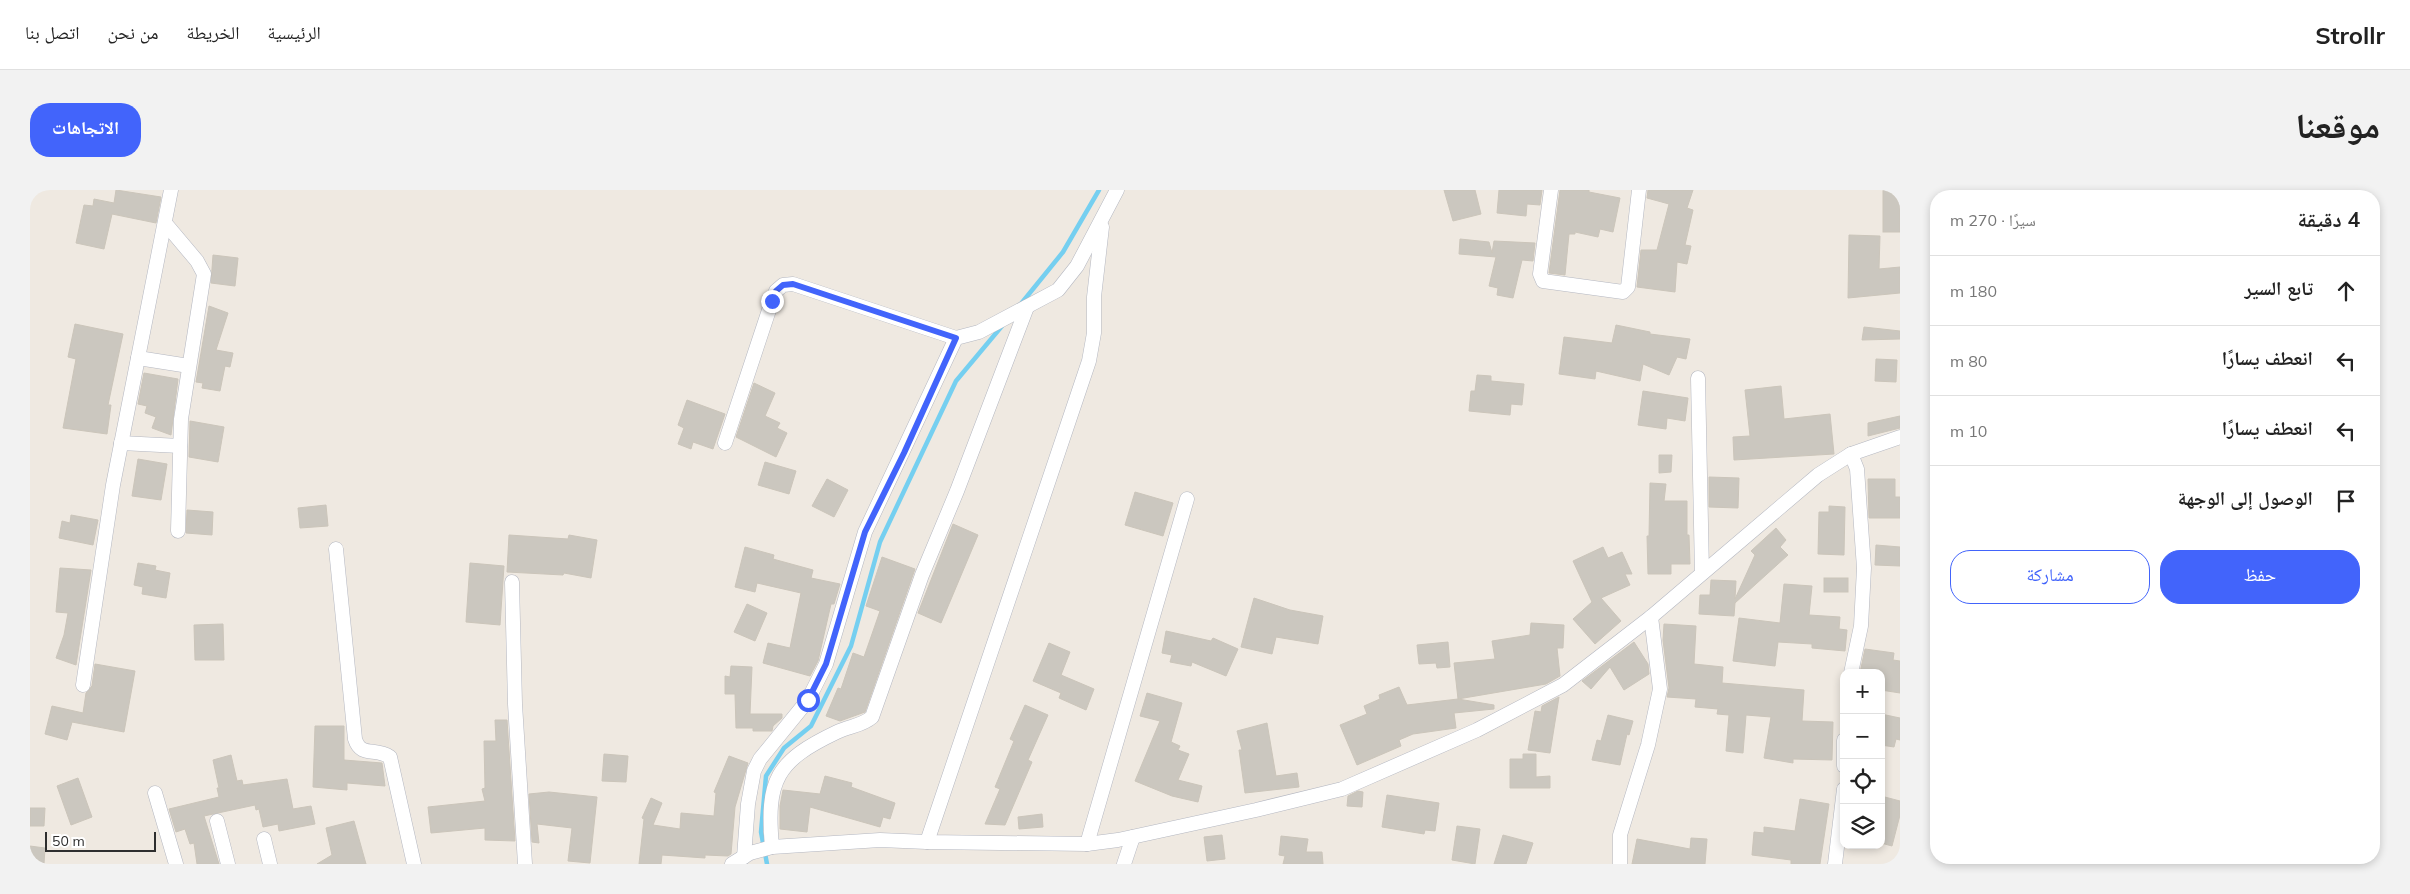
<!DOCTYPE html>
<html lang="ar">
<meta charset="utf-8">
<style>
:root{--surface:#fff;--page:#f2f2f2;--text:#222;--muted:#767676;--line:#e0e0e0;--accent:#4264fb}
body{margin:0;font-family:Mulish,"Noto Naskh Arabic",sans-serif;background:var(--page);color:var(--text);direction:rtl}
.controls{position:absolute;right:15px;bottom:15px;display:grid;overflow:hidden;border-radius:10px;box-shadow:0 2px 8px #0003}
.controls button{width:45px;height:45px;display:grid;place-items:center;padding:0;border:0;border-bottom:1px solid var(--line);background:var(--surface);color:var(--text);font:25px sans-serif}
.scale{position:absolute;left:15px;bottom:12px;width:111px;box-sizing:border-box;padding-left:5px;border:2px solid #2e2e2e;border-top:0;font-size:14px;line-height:18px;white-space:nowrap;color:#2e2e2e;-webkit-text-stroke:4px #fff;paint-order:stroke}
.stop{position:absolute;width:15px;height:15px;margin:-11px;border:4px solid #4264fb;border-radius:50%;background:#fff}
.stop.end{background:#4264fb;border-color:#fff;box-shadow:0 1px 5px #0008}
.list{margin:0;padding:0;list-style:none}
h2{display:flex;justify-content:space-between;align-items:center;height:65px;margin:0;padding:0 20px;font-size:21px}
h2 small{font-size:16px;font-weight:400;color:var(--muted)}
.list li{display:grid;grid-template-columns:32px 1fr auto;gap:15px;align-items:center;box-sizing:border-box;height:70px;padding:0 20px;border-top:1px solid var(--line)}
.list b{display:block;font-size:19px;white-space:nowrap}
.list em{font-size:16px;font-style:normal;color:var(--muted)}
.actions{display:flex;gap:10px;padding:15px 20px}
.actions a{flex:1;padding:11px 0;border:1px solid var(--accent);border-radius:20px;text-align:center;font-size:18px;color:var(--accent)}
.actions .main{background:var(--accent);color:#fff}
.icon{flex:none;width:28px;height:28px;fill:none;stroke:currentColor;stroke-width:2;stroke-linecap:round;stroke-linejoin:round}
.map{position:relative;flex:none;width:1870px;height:674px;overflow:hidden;direction:ltr;border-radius:20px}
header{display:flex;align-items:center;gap:30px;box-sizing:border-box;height:70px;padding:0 25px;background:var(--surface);border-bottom:1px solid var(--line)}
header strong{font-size:24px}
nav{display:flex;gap:28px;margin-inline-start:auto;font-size:18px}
.intro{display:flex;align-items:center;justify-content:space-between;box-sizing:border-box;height:120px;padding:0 30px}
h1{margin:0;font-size:35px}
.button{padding:12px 22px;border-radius:20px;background:var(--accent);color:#fff;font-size:18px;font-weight:700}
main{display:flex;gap:30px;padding:0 30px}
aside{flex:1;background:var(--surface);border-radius:20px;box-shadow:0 2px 8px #0003}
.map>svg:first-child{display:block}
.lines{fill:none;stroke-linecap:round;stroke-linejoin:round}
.stream{stroke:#75cff0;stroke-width:4.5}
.building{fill:#cbc7bf;stroke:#cbc5ba}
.street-casing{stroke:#b4b7c1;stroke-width:15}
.street{stroke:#fff;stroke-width:14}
.route{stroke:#4264fb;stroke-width:6}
</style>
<header>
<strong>Strollr</strong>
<nav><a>الرئيسية</a><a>الخريطة</a><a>من نحن</a><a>اتصل بنا</a></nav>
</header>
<div class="intro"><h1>موقعنا</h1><a class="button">الاتجاهات</a></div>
<main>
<aside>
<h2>4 دقيقة<small>سيرًا · 270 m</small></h2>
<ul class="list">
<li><svg class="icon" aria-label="ahead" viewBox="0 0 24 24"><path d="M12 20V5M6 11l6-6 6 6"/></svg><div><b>تابع السير</b></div><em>180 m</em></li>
<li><svg class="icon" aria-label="left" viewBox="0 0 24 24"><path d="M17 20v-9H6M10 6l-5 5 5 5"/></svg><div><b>انعطف يسارًا</b></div><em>80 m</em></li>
<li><svg class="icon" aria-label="left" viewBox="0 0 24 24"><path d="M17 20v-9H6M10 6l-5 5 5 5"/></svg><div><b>انعطف يسارًا</b></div><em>10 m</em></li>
<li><svg class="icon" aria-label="arrive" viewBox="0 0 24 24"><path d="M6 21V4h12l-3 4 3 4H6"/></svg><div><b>الوصول إلى الوجهة</b></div></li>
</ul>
<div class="actions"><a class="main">حفظ</a><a>مشاركة</a></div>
</aside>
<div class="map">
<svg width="1870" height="674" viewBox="0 0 1870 674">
<rect width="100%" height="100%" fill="#efe9e1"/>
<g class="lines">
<g class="stream">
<polyline points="990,115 1033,62 1069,0"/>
<polyline points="737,674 731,642 736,586 754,558 781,536 821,456 850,352 926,191 972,136"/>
</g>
</g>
<g class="building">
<polygon points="86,0 131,7 126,33 82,24 74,59 46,53 54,15 63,16 64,9 84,13"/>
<polygon points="1414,0 1445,0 1451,24 1423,31"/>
<polygon points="1469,0 1512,0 1510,15 1497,14 1496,26 1467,23"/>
<polygon points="1530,0 1559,0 1559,2 1590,8 1583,42 1570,39 1568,47 1545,42 1545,44 1539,44 1535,85 1519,83"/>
<polygon points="1618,0 1663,0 1657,18 1663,20 1655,55 1661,56 1657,74 1647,72 1645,102 1607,97 1611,60 1627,60 1639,14 1617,8"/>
<rect x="1853" y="0" width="17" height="42"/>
<polygon points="1819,45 1850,46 1849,79 1870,77 1870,103 1818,108"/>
<polygon points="1430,49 1459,52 1462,63 1464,51 1505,53 1503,71 1492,70 1483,108 1467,105 1468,98 1459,96 1466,67 1429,64"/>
<polygon points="183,65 208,68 205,96 181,93"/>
<polygon points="179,116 198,123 186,160 203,163 200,177 195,176 190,201 172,198 173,193 166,192"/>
<polygon points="45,134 93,144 78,215 81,215 77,244 33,238 46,169 38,167"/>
<polygon points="1586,135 1620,142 1620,144 1660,149 1656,169 1647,167 1639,185 1613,174 1610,191 1566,181 1565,189 1529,184 1534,147 1582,153"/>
<polygon points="1834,137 1870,141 1870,149 1832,150"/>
<polygon points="1846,169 1867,170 1866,192 1845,191"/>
<polygon points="114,183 148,189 141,245 122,238 126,227 115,223 117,216 108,214"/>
<polygon points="1447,185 1461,186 1461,191 1494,194 1492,215 1481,214 1480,225 1439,221 1441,201 1445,201"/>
<polygon points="724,193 745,203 735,226 750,233 747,238 757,243 746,267 706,247"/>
<polygon points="1751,196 1754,229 1800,224 1804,264 1704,270 1703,247 1720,246 1715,200"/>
<polygon points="1613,201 1658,208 1655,231 1637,228 1636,239 1608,235"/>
<polygon points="657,210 695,224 683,259 663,252 661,259 648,254 654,238 648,235"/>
<polygon points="1870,226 1870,238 1838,246 1838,233"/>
<polygon points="160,231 194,237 188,272 159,267"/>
<polygon points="1629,265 1642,265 1641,282 1629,283"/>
<polygon points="108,269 137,274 131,310 102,306"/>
<polygon points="735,272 766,281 759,304 728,295"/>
<polygon points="1679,287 1709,288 1708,318 1679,317"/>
<polygon points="797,289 818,300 804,327 782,316"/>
<polygon points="1838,289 1865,289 1865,307 1870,307 1870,328 1839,328"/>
<polygon points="1620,293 1636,294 1634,311 1657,311 1657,345 1659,345 1660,374 1641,374 1641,384 1618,384 1617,346 1619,346"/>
<polygon points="1105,302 1143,313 1133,346 1095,335"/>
<polygon points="296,315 298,336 270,338 268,318"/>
<polygon points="1799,316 1815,317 1814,365 1788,364 1789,322 1799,322"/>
<polygon points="157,320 183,322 182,345 156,343"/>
<polygon points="41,325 68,330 63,355 29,348 32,331 40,333"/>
<polygon points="923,334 948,345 911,433 888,423"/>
<polygon points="1746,338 1756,350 1750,357 1758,365 1705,413 1704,426 1669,424 1670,405 1680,405 1681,390 1706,391 1705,409 1725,365 1721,361"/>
<polygon points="479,345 538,349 539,345 567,350 561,388 534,383 533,385 477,382"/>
<polygon points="1846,355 1870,357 1870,376 1845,375"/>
<polygon points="715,357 744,365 743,369 783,380 781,388 810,394 804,414 801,414 788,471 780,486 733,473 738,453 760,458 771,403 727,393 725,402 705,397"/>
<polygon points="1573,357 1578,368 1592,362 1602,384 1595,384 1600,395 1571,408 1591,431 1565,454 1543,429 1562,412 1543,371"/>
<polygon points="852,367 885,379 835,522 810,531 796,526 808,498 811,499 823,463 834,467 850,421 836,416"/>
<polygon points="108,373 126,376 125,380 140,383 136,408 112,404 113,397 104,395"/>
<polygon points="440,373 474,376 470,435 436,432"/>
<polygon points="30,378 61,380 46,475 26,468 34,445 38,423 26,422"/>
<rect x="1794" y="388" width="24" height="14"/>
<polygon points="1754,394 1782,396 1779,425 1810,427 1809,439 1817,440 1815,461 1782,458 1782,454 1748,452 1745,476 1703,471 1709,428 1750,433"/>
<polygon points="1224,408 1260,420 1293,426 1288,454 1246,447 1242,464 1211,457"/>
<polygon points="717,414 737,423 725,451 704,442"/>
<polygon points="1501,433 1534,435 1533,458 1527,458 1530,486 1516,494 1428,509 1464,515 1464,519 1424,523 1426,538 1383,544 1369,550 1371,556 1327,575 1310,535 1337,524 1334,516 1350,509 1349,505 1369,497 1377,515 1428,509 1424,473 1465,469 1462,451 1500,445"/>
<polygon points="193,434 194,470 165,470 164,435"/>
<polygon points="1634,434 1666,436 1664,474 1693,477 1692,493 1774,500 1772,531 1803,532 1802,570 1763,569 1763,573 1734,568 1741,527 1716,525 1713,563 1696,561 1699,525 1687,524 1688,519 1665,517 1666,509 1637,507 1639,498 1633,450"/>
<polygon points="1136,441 1181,451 1183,448 1208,459 1196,486 1162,472 1161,476 1140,472 1142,465 1132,463"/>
<polygon points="1418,452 1420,477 1407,478 1406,473 1389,474 1387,455"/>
<polygon points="1604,452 1618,474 1619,484 1594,500 1580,477 1561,499 1552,491"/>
<polygon points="1019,453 1040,462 1031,485 1064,499 1056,520 1029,508 1031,503 1003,491"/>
<polygon points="1835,459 1864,463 1863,470 1870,471 1870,503 1851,500 1851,483 1830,483"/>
<polygon points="65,474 105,481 94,542 42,532 37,550 15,544 22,516 53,523 56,503 62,496"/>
<polygon points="701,476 722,477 720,524 752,524 752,528 743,536 742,541 723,541 723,538 706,538 705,504 695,504 695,486 700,487"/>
<polygon points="1117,503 1152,513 1141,552 1150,556 1148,560 1159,564 1148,590 1172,596 1168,612 1142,606 1105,591 1130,531 1110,526"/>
<polygon points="1529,507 1520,563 1498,560 1505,521 1511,522 1512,516"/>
<polygon points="995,515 1018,525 998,570 1002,572 975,635 955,634 970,599 965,597 984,551 980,549"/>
<polygon points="1851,524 1870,528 1870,550 1866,549 1864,557 1851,555"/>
<polygon points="1578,525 1603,531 1599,545 1597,544 1590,575 1562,570 1567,550 1571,551"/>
<polygon points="465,530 477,530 485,651 455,650 455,638 401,643 398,617 455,611 452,599 455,598 454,551 466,551"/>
<polygon points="1237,533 1246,586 1267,583 1269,597 1215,603 1209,560 1212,560 1207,541"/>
<polygon points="285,536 314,536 314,570 352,573 355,596 317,593 317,600 283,597"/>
<polygon points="574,564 598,566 596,592 572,591"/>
<polygon points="1493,564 1506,564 1506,587 1520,586 1520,598 1480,598 1480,569 1493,569"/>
<polygon points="201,565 207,591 212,590 213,595 257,589 263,619 281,616 285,634 249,641 248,634 233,637 229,619 226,620 225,615 174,626 189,674 167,674 164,653 160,654 155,639 146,642 139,619 189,607 187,598 189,598 183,570"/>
<polygon points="699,566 718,573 705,617 701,664 698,666 675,665 675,668 632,665 631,674 609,674 614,629 612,628 621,608 632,613 623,635 650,639 651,623 684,626 686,603 684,602"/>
<polygon points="795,586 822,593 821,597 865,613 860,629 853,627 850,637 780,617 777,642 750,639 750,616 753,600 790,604"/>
<polygon points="48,588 62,627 41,635 27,596"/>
<polygon points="1328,601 1333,602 1332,617 1317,616 1318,606"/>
<polygon points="519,602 567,607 560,673 538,671 542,638 507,634 509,653 502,652 499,604"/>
<polygon points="1357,605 1409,613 1405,641 1395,640 1394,644 1352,637"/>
<polygon points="1851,606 1870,611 1870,625 1862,656 1851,653"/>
<polygon points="1770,609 1799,614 1790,674 1761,674 1761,670 1722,665 1724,642 1734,643 1734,637 1765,641"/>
<polygon points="0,618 15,618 14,636 0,636"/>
<polygon points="1012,624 1013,637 989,639 988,627"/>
<polygon points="324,631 336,674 287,674 302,665 296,638"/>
<polygon points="1427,636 1450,639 1445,674 1422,670"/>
<polygon points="1192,645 1195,669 1177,671 1174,647"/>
<polygon points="1473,645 1503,653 1496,674 1464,674"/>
<polygon points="1251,646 1278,649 1276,662 1292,662 1293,674 1253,674 1255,666 1249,665"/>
<polygon points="1661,648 1677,649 1675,674 1602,674 1607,649 1660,659"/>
<polygon points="0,656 15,658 14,674 0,674"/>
</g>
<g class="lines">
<g class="street-casing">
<g id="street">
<polyline points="1521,0 1510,84 1513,91 1593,102 1598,97 1609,0"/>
<polyline points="135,33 167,71 174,84 151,229 148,341"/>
<polyline points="108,168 159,176"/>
<polyline points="1668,188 1672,383"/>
<polyline points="91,253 150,256"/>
<polyline points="695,253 742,111 746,101 753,95 763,94 926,148"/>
<polyline points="1821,264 1827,279 1834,378 1831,436 1821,483"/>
<path d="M306,359l19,190c6,19 20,8 35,18l24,107"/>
<polyline points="482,392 485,514 495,674"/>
<polyline points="53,495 83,295 141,0"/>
<polyline points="1814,550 1814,576"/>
<polyline points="125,603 146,674"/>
<polyline points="187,631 198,674"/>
<polyline points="234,649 240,674"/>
<polyline points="897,652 1059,171 1064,143 1064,107 1072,37"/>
<polyline points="1057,654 1157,309"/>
<path d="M742,657c-6,-67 4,-86 65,-115 12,-6 25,-6 35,-15l50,-142 35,-84 70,-184"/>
<polyline points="714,667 718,614 724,581 730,569 778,510 796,474 835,342 926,148 949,142 1028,100 1047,76 1087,0"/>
<polyline points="702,674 720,663 742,657 850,650 897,652 1057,654 1088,650 1226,620 1312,599 1447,540 1533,495 1621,427 1788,285 1821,264 1870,247"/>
<polyline points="1094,674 1103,647"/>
<polyline points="1590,674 1590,645 1618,555 1630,499 1621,427"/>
<polyline points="1805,674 1814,599"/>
</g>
</g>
<use href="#street" class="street"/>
</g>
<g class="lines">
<polyline class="route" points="742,111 746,101 753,95 763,94 926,148 874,263 835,342 796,474 778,510"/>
</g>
</svg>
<div class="controls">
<button>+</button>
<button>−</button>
<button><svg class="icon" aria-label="locate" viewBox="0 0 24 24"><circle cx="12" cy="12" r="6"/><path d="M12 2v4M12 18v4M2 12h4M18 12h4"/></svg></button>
<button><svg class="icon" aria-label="layers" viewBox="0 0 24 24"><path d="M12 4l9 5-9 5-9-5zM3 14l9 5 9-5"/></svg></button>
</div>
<div class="scale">50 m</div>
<div class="stop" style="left:778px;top:510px"></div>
<div class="stop end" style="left:742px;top:111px"></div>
</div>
</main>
